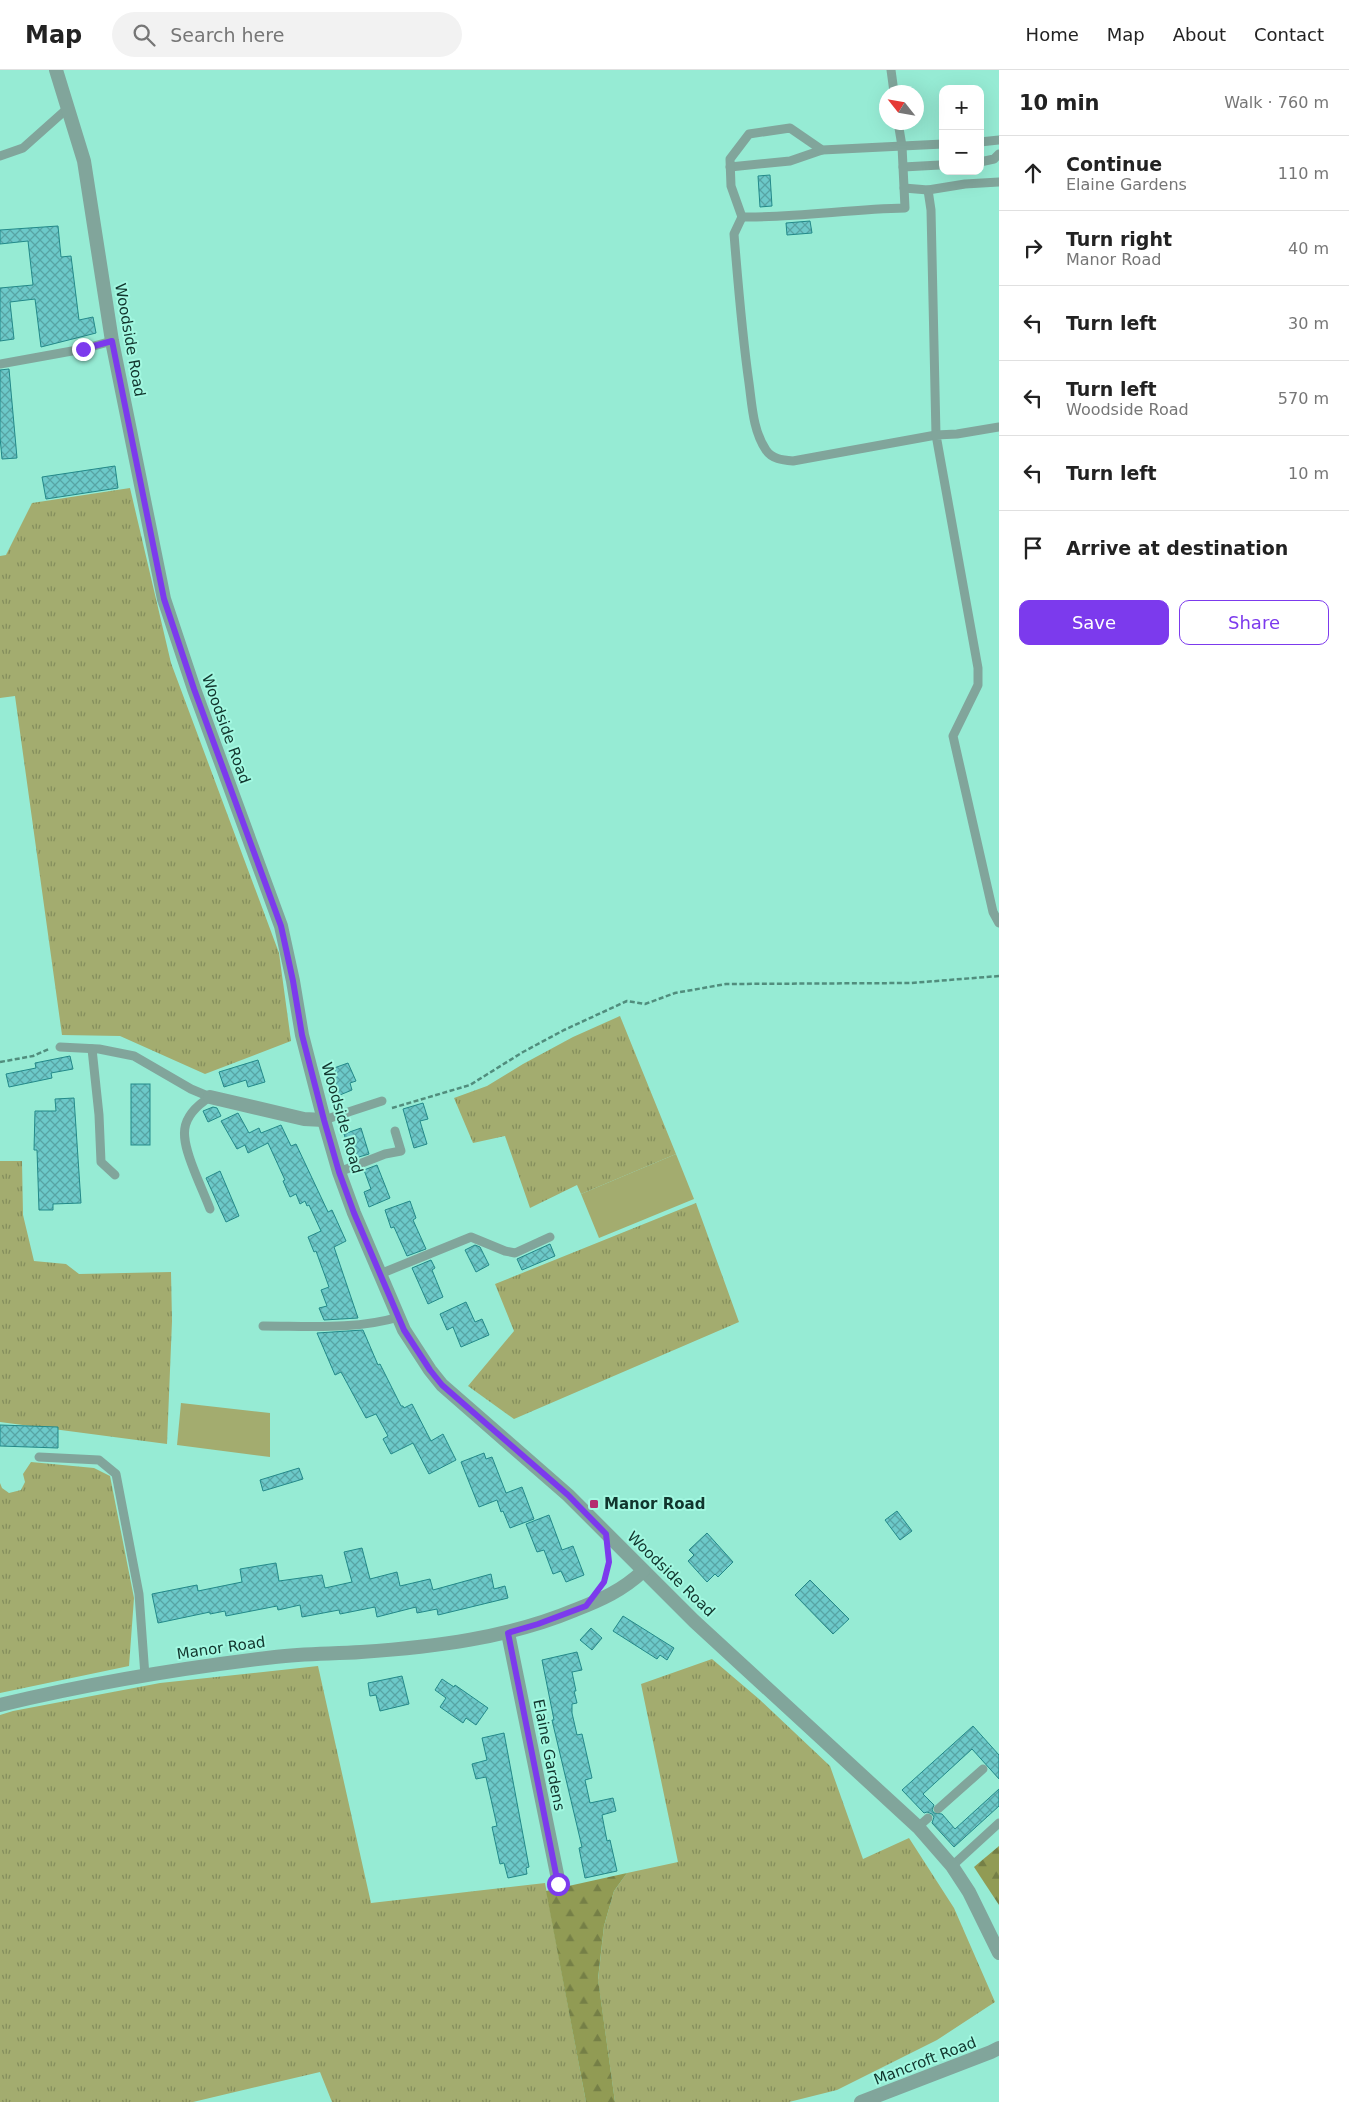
<!DOCTYPE html>
<meta charset="utf-8">
<style>
:root{--surface:#fff;--page:#f2f2f2;--text:#222;--muted:#767676;--line:#e0e0e0;--accent:#7c3aed}
body{margin:0;font-family:"DejaVu Sans",sans-serif;background:var(--page);color:var(--text)}
.controls{position:absolute;right:15px;top:15px;display:grid;overflow:hidden;border-radius:10px;box-shadow:0 5px 20px #0002}
.controls button{width:45px;height:45px;display:grid;place-items:center;padding:0;border:0;border-bottom:1px solid var(--line);background:var(--surface);color:var(--text);font:25px sans-serif}
.compass{position:absolute;left:879px;top:15px;width:45px;height:45px;border-radius:50%;background:var(--surface);box-shadow:0 5px 20px #0002;rotate:301deg}
.stop{position:absolute;width:15px;height:15px;margin:-11px;border:4px solid #7c3aed;border-radius:50%;background:#fff}
.stop.end{background:#7c3aed;border-color:#fff;box-shadow:0 1px 5px #0008}
.list{margin:0;padding:0;list-style:none}
h2{display:flex;justify-content:space-between;align-items:center;height:65px;margin:0;padding:0 20px;font-size:21px}
h2 small{font-size:16px;font-weight:400;color:var(--muted)}
.list li{display:grid;grid-template-columns:32px 1fr auto;gap:15px;align-items:center;box-sizing:border-box;height:75px;padding:0 20px;border-top:1px solid var(--line)}
.list b{display:block;font-size:19px;white-space:nowrap}
.list p{margin:0;font-size:16px;white-space:nowrap;color:var(--muted)}
.list em{font-size:16px;font-style:normal;color:var(--muted)}
.actions{display:flex;gap:10px;padding:15px 20px}
.actions a{flex:1;padding:11px 0;border:1px solid var(--accent);border-radius:10px;text-align:center;font-size:18px;color:var(--accent)}
.actions .main{background:var(--accent);color:#fff}
.icon{flex:none;width:28px;height:28px;fill:none;stroke:currentColor;stroke-width:2;stroke-linecap:round;stroke-linejoin:round}
.map{position:relative;flex:none;width:999px;height:2032px;overflow:hidden}
header{display:flex;align-items:center;gap:30px;box-sizing:border-box;height:70px;padding:0 25px;background:var(--surface);border-bottom:1px solid var(--line)}
header strong{font-size:24px}
nav{display:flex;gap:28px;margin-inline-start:auto;font-size:18px}
.search{width:350px;height:45px;background:var(--page);display:flex;align-items:center;gap:12px;box-sizing:border-box;padding:0 18px;border-radius:28px;color:var(--muted);font-size:19px}
main{display:flex}
aside{flex:1;background:var(--surface)}
.map>svg:first-child{display:block}
.grass{fill:url(#grass-tufts)}
.forest{fill:url(#forest-firs)}
.pitch{fill:#a3ac6f}
.building{fill:url(#building-cross-hatch);stroke:#238989}
.lines{fill:none;stroke-linecap:round;stroke-linejoin:round}
.path{stroke:#518d7d;stroke-width:2.5;stroke-dasharray:5 2.5;stroke-linecap:butt}
.service{stroke:#81a59b;stroke-width:9}
.minor{stroke:#81a59b;stroke-width:14}
.tertiary{stroke:#81a59b;stroke-width:14}
.route{stroke:#7c3aed;stroke-width:6}
.poi-dot{fill:#b52e70;stroke:#a3f8e1;stroke-width:2}
.labels{text-anchor:middle;stroke-width:4;stroke-linejoin:round;paint-order:stroke}
.street-label{font-size:15px;fill:#11352d;stroke:#a3f8e1}
.poi-label{font-size:15px;font-weight:bold;fill:#11352d;stroke:#a3f8e1;text-anchor:start}
</style>
<header>
<strong>Map</strong>
<div class="search"><svg class="icon" aria-label="search" viewBox="0 0 24 24"><circle cx="10" cy="10" r="6"/><path d="M15 15l6 6"/></svg>Search here</div>
<nav><a>Home</a><a>Map</a><a>About</a><a>Contact</a></nav>
</header>
<main>
<div class="map">
<svg width="999" height="2032" viewBox="0 0 999 2032">
<defs>
<pattern id="grass-tufts" width="24" height="20" patternUnits="userSpaceOnUse" patternTransform="scale(1.25)"><rect width="24" height="20" fill="#a3ac6f"/><path d="M3 7l-1-3M5 7V3M7 7l1-3M15 17l-1-3M17 17v-4M19 17l1-3" fill="none" stroke="#838d5c"/></pattern>
<pattern id="forest-firs" width="22" height="20" patternUnits="userSpaceOnUse" patternTransform="scale(1.25)"><rect width="22" height="20" fill="#919b54"/><path d="M5 1l3.5 6h-7zM16 11l3.5 6h-7z" fill="#757f46"/></pattern>
<pattern id="building-cross-hatch" width="8" height="8" patternUnits="userSpaceOnUse" patternTransform="scale(1.25)"><rect width="8" height="8" fill="#6cc9c9"/><path d="M0 0l8 8M0 8l8-8" fill="none" stroke="#57a4a4"/></pattern>
</defs>
<rect width="100%" height="100%" fill="#96ebd4"/>
<g class="grass">
<polygon points="130,418 171,593 279,883 291,971 205,1004 120,966 62,965 15,626 0,628 0,486 6,485 32,433"/>
<polygon points="620,946 676,1084 581,1124 577,1115 530,1138 505,1066 473,1073 454,1028 487,1016 523,994 573,967"/>
<polygon points="0,1091 22,1091 23,1145 34,1191 66,1194 79,1204 171,1202 172,1251 167,1374 0,1352"/>
<polygon points="696,1133 739,1252 514,1349 468,1316 514,1261 495,1214"/>
<polygon points="31,1392 94,1398 110,1406 134,1528 129,1596 0,1623 0,1413 2,1418 9,1423 21,1420 25,1412 23,1404"/>
<polygon points="712,1589 759,1629 830,1696 863,1789 909,1768 954,1838 995,1932 937,1970 837,2020 789,2032 615,2032 598,1910 604,1856 614,1821 627,1803 678,1792 641,1614"/>
<polygon points="318,1596 371,1833 545,1813 586,2032 332,2032 320,2002 193,2032 0,2032 0,1645 13,1641 160,1613"/>
</g>
<g class="forest">
<polygon points="999,1776 999,1835 974,1797"/>
<polygon points="627,1803 614,1821 604,1856 598,1909 615,2032 586,2032 546,1821"/>
</g>
<g class="pitch">
<polygon points="676,1084 694,1129 599,1168 581,1124"/>
<polygon points="181,1333 270,1343 270,1387 177,1375"/>
</g>
<g class="building">
<polygon points="770,105 772,136 760,137 758,106"/>
<polygon points="810,151 812,163 787,165 786,153"/>
<polygon points="58,156 61,187 71,186 79,250 93,247 96,263 41,277 35,229 10,232 14,269 0,271 0,218 33,215 28,171 0,174 0,160"/>
<polygon points="9,299 17,388 2,389 0,367 0,300"/>
<polygon points="115,396 118,418 46,429 42,407"/>
<polygon points="70,986 73,999 51,1003 52,1008 9,1017 6,1004 36,998 35,993"/>
<polygon points="258,990 265,1012 248,1017 246,1010 224,1017 219,1002"/>
<polygon points="348,993 356,1011 350,1013 352,1020 335,1027 328,1008 337,1005 334,998"/>
<rect x="131" y="1014" width="19" height="61"/>
<polygon points="74,1028 81,1133 53,1134 53,1140 39,1140 37,1080 34,1080 35,1041 56,1041 55,1029"/>
<polygon points="423,1033 428,1049 420,1051 427,1074 414,1078 403,1039"/>
<polygon points="213,1037 217,1038 221,1046 208,1052 203,1041"/>
<polygon points="238,1043 249,1063 259,1058 261,1063 281,1055 291,1076 296,1074 328,1142 332,1140 346,1171 334,1177 358,1248 324,1250 319,1238 327,1236 321,1220 329,1217 316,1181 314,1182 308,1167 321,1161 309,1135 307,1136 305,1131 300,1134 296,1124 290,1127 283,1111 285,1110 268,1073 248,1083 245,1075 237,1079 221,1051"/>
<polygon points="361,1058 369,1084 352,1089 344,1064"/>
<polygon points="377,1095 390,1128 369,1137 364,1122 371,1119 364,1100"/>
<polygon points="220,1101 239,1146 226,1152 206,1108"/>
<polygon points="410,1131 416,1148 413,1150 426,1179 407,1186 394,1157 391,1158 385,1140"/>
<polygon points="550,1174 555,1186 522,1200 517,1189"/>
<polygon points="475,1175 480,1177 489,1195 476,1202 465,1180"/>
<polygon points="431,1190 435,1198 432,1200 443,1227 428,1234 412,1198"/>
<polygon points="466,1232 475,1252 482,1249 489,1265 461,1277 453,1257 447,1260 440,1244"/>
<polygon points="363,1260 378,1295 380,1294 401,1336 403,1336 404,1338 412,1334 431,1371 443,1364 456,1390 429,1404 413,1373 391,1384 383,1369 388,1366 376,1344 366,1348 341,1302 335,1305 317,1263"/>
<polygon points="0,1355 58,1357 58,1378 0,1376"/>
<polygon points="484,1383 486,1389 492,1387 506,1423 522,1417 534,1449 510,1458 503,1441 501,1442 497,1430 479,1437 461,1392"/>
<polygon points="299,1398 303,1409 263,1421 260,1410"/>
<polygon points="897,1441 912,1461 900,1470 885,1450"/>
<polygon points="549,1445 562,1480 573,1476 584,1505 566,1512 561,1501 553,1504 544,1480 537,1482 526,1454"/>
<polygon points="707,1463 733,1492 718,1507 715,1504 707,1512 688,1491 694,1485 689,1480"/>
<polygon points="362,1478 370,1509 397,1502 400,1516 430,1509 433,1520 491,1504 494,1519 505,1516 508,1528 438,1545 437,1539 417,1543 416,1537 377,1547 375,1537 340,1544 339,1540 302,1547 300,1535 278,1540 277,1536 226,1546 225,1541 210,1544 210,1542 158,1553 152,1524 197,1515 198,1521 242,1512 240,1499 276,1493 279,1511 322,1505 325,1518 352,1512 344,1482"/>
<polygon points="810,1510 849,1549 833,1564 795,1525"/>
<polygon points="623,1546 674,1578 667,1590 660,1585 657,1589 613,1561"/>
<polygon points="591,1558 602,1568 592,1580 580,1570"/>
<polygon points="577,1582 582,1600 572,1602 576,1621 574,1621 577,1633 572,1634 572,1643 577,1665 582,1664 592,1708 585,1710 590,1733 613,1728 616,1741 602,1745 607,1771 610,1770 617,1801 585,1808 579,1778 582,1777 552,1650 554,1650 542,1590"/>
<polygon points="402,1606 409,1634 380,1641 376,1625 370,1626 368,1613"/>
<polygon points="442,1609 454,1617 455,1615 488,1638 476,1655 466,1648 463,1653 440,1637 446,1628 435,1620"/>
<polygon points="973,1656 999,1685 999,1709 972,1679 923,1724 934,1735 932,1740 934,1743 942,1744 955,1759 999,1719 999,1736 954,1777 932,1753 934,1747 932,1744 927,1742 924,1743 902,1720"/>
<polygon points="504,1663 529,1797 526,1798 527,1804 508,1808 504,1793 500,1794 492,1757 497,1756 486,1707 476,1709 472,1694 487,1690 482,1668"/>
</g>
<g class="lines">
<g class="path">
<polyline points="0,992 33,986 49,979"/>
<polyline points="392,1038 470,1015 523,982 564,960 627,931 645,934 675,923 726,914 911,913 999,906"/>
<polyline points="605,1511 609,1487"/>
</g>
<g class="service">
<polyline points="891,0 894,22"/>
<polyline points="980,72 999,70"/>
<polyline points="0,86 23,78 69,37"/>
<polyline points="980,92 994,89 999,84"/>
<polyline points="730,97 790,91 822,80"/>
<polyline points="903,97 940,95"/>
<polyline points="904,118 928,120 965,114 999,112"/>
<path d="M928,120l3,20 5,225 -143,26c-11,-1 -21,-2 -27,-11 -13,-19 -14,-45 -17,-67 -7,-49 -11,-99 -15,-149l8,-17 -11,-31 -1,-27 19,-25 41,-6 32,22 121,-6"/>
<path d="M742,147c54,1 108,-8 163,-9l-3,-62 -4,-24"/>
<polyline points="0,294 83,279 112,271"/>
<polyline points="999,357 957,364 936,365 978,598 978,615 953,666 993,842 999,853"/>
<polyline points="60,977 99,979 134,986 191,1019 210,1027"/>
<polyline points="92,979 99,1045 101,1092 115,1105"/>
<path d="M210,1027c-33,21 -29,40 -16,73 5,13 11,26 16,39"/>
<polyline points="324,1050 382,1031"/>
<polyline points="339,1102 385,1084 401,1081 395,1061"/>
<polyline points="380,1204 471,1167 505,1181 515,1183 550,1167"/>
<path d="M263,1256c45,0 92,4 136,-9"/>
<polyline points="39,1387 99,1390 116,1404 139,1524 145,1606"/>
<polyline points="938,1739 983,1699"/>
<polyline points="918,1757 928,1748"/>
<polyline points="952,1796 999,1753"/>
</g>
<g class="minor">
<polyline points="210,1027 304,1049 324,1050"/>
<polyline points="508,1563 559,1814"/>
</g>
<g class="tertiary">
<polyline points="56,0 84,91 112,271 164,529 194,619 281,856 293,911 302,965 324,1050 339,1102 354,1143 404,1260 430,1300 442,1315 568,1425 694,1551 918,1757 952,1796 969,1822 999,1883"/>
<path d="M0,1635c91,-22 182,-37 275,-48 29,-4 58,-3 86,-5 73,-5 147,-14 214,-42 26,-10 48,-20 68,-39"/>
<polyline points="861,2032 991,1982 999,1978"/>
</g>
</g>
<g class="lines">
<polyline class="route" points="83,279 112,271 164,529 194,619 281,856 293,911 302,965 324,1050 339,1102 354,1143 404,1260 430,1300 442,1315 568,1425 606,1464 609,1492 604,1512 586,1536 538,1554 508,1563 558,1814"/>
</g>
<rect class="poi-dot" x="589" y="1429" width="10" height="10" rx="2.5"/>
<g class="labels">
<g class="street-label">
<text transform="translate(130 270) rotate(80)" y="5">Woodside Road</text>
<text transform="translate(226 659) rotate(70)" y="5">Woodside Road</text>
<text transform="translate(342 1048) rotate(74)" y="5">Woodside Road</text>
<text transform="translate(671 1504) rotate(44)" y="5">Woodside Road</text>
<text transform="translate(221 1578) rotate(-8)" y="5">Manor Road</text>
<text transform="translate(549 1685) rotate(79)" y="5">Elaine Gardens</text>
<text transform="translate(925 1991) rotate(-21)" y="5">Mancroft Road</text>
</g>
<g class="poi-label">
<text x="604" y="1439">Manor Road</text>
</g>
</g>
</svg>
<div class="controls">
<button>+</button>
<button>−</button>
</div>
<svg class="compass" viewBox="-18 -18 36 36"><path d="M0-13l5 13h-10z" fill="#e53935"/><path d="M0 13l5-13h-10z" fill="#767676"/></svg>
<div class="stop" style="left:558px;top:1814px"></div>
<div class="stop end" style="left:83px;top:279px"></div>
</div>
<aside>
<h2>10 min<small>Walk · 760 m</small></h2>
<ul class="list">
<li><svg class="icon" aria-label="ahead" viewBox="0 0 24 24"><path d="M12 20V5M6 11l6-6 6 6"/></svg><div><b>Continue</b><p>Elaine Gardens</p></div><em>110 m</em></li>
<li><svg class="icon" aria-label="right" viewBox="0 0 24 24"><path d="M7 20v-9h11M14 6l5 5-5 5"/></svg><div><b>Turn right</b><p>Manor Road</p></div><em>40 m</em></li>
<li><svg class="icon" aria-label="left" viewBox="0 0 24 24"><path d="M17 20v-9H6M10 6l-5 5 5 5"/></svg><div><b>Turn left</b></div><em>30 m</em></li>
<li><svg class="icon" aria-label="left" viewBox="0 0 24 24"><path d="M17 20v-9H6M10 6l-5 5 5 5"/></svg><div><b>Turn left</b><p>Woodside Road</p></div><em>570 m</em></li>
<li><svg class="icon" aria-label="left" viewBox="0 0 24 24"><path d="M17 20v-9H6M10 6l-5 5 5 5"/></svg><div><b>Turn left</b></div><em>10 m</em></li>
<li><svg class="icon" aria-label="arrive" viewBox="0 0 24 24"><path d="M6 21V4h12l-3 4 3 4H6"/></svg><div><b>Arrive at destination</b></div></li>
</ul>
<div class="actions"><a class="main">Save</a><a>Share</a></div>
</aside>
</main>
